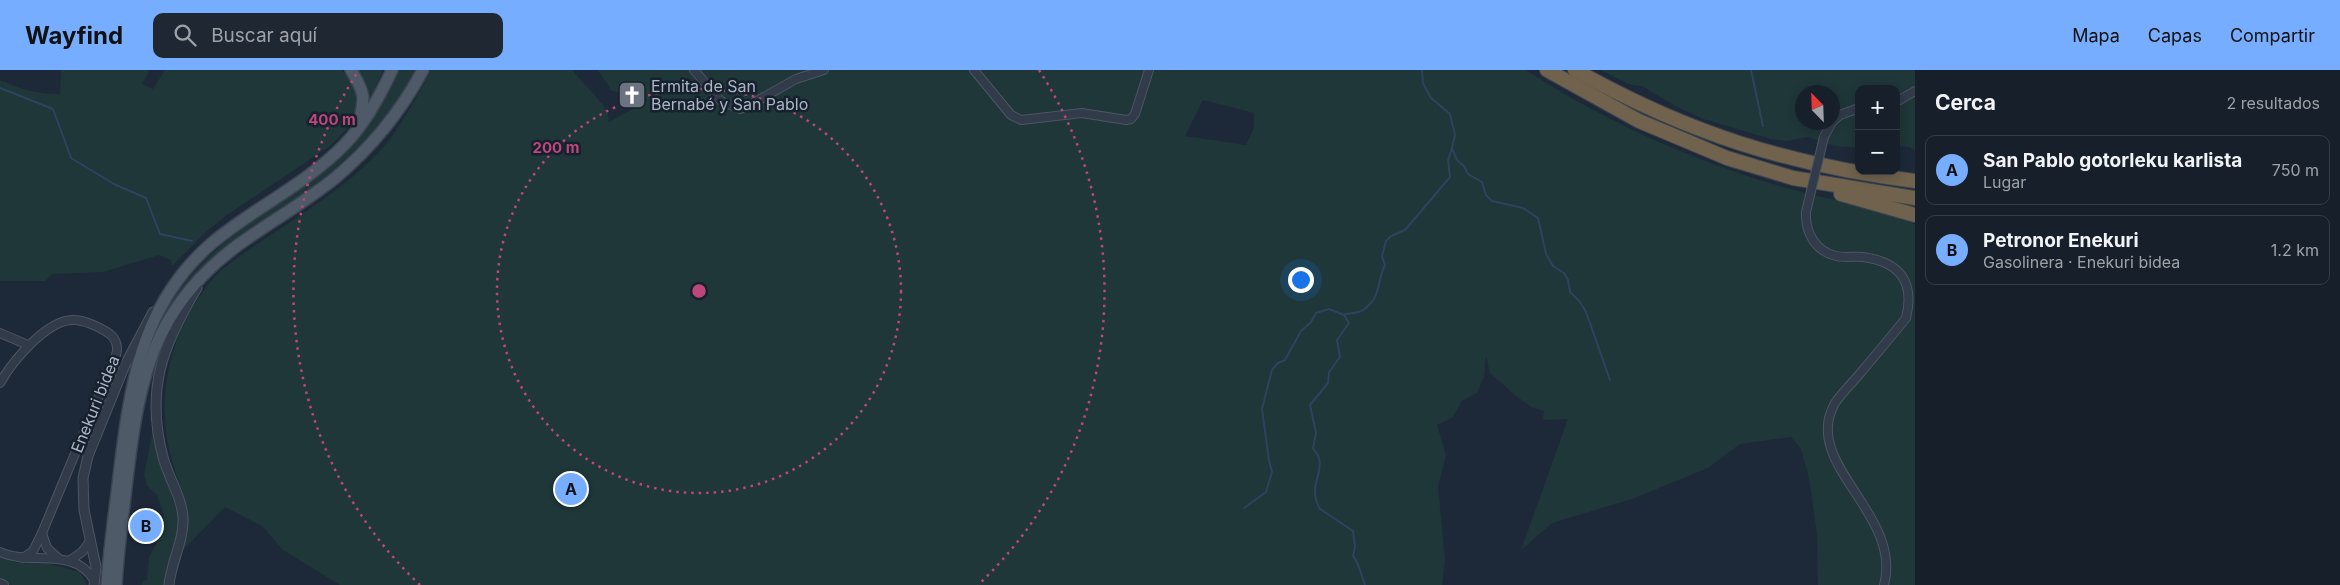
<!DOCTYPE html>
<html lang="es">
<meta charset="utf-8">
<style>
:root{--surface:#161f2a;--page:#1f2732;--text:#f1f3f6;--muted:#9ea2a8;--line:#353d47;--accent:#77adff}
body{margin:0;font-family:Inter,sans-serif;background:var(--page);color:var(--text)}
.controls{position:absolute;right:15px;top:15px;display:grid;overflow:hidden;border-radius:10px;box-shadow:0 2px 12px #0003}
.controls button{width:45px;height:45px;display:grid;place-items:center;padding:0;border:0;border-bottom:1px solid var(--line);background:var(--surface);color:var(--text);font:25px sans-serif}
.compass{position:absolute;left:1795px;top:15px;width:45px;height:45px;border-radius:50%;background:var(--surface);box-shadow:0 2px 12px #0003;rotate:337deg}
.you{position:absolute;left:1300px;top:209px;width:18px;height:18px;margin:-12px;border:4px solid #fff;border-radius:50%;background:#1a73e8;box-shadow:0 0 0 8px #1a73e833}
.badge{display:grid;place-items:center;width:32px;height:32px;border-radius:50%;background:var(--accent);color:#111;font-size:16px;font-weight:700}
.pin{position:absolute;translate:-50% -50%;border:2px solid #fff;box-shadow:0 1px 5px #0006}
.list{margin:0;padding:0;list-style:none}
h2{display:flex;justify-content:space-between;align-items:center;height:65px;margin:0;padding:0 20px;font-size:21px}
h2 small{font-size:16px;font-weight:400;color:var(--muted)}
.list li{display:grid;grid-template-columns:32px 1fr auto;gap:15px;align-items:center;box-sizing:border-box;height:70px;margin:0 10px 10px;padding:0 10px;border:1px solid var(--line);border-radius:10px}
.list b{display:block;font-size:19px;white-space:nowrap}
.list p{margin:0;font-size:16px;white-space:nowrap;color:var(--muted)}
.list em{font-size:16px;font-style:normal;color:var(--muted)}
.icon{flex:none;width:28px;height:28px;fill:none;stroke:currentColor;stroke-width:2;stroke-linecap:round;stroke-linejoin:round}
.map{position:relative;flex:none;width:1915px;height:515px;overflow:hidden}
header{display:flex;align-items:center;gap:30px;box-sizing:border-box;height:70px;padding:0 25px;background:var(--accent);color:#111}
header strong{font-size:24px}
nav{display:flex;gap:28px;margin-inline-start:auto;font-size:18px}
.search{width:350px;height:45px;background:var(--page);display:flex;align-items:center;gap:12px;box-sizing:border-box;padding:0 18px;border-radius:10px;color:var(--muted);font-size:19px}
main{display:flex}
aside{flex:1;background:var(--surface)}
.map>svg:first-child{display:block}
.green{fill:#1f3739;fill-rule:evenodd}
.lines{fill:none;stroke-linecap:round;stroke-linejoin:round}
.stream{stroke:#2d435f;stroke-width:2}
.minor-casing{stroke:#4c5664;stroke-width:10}
.tertiary-casing{stroke:#4c5664;stroke-width:11}
.primary-casing{stroke:#3b4452;stroke-width:14}
.motorway-casing{stroke:#394350;stroke-width:16}
.minor{stroke:#313b49;stroke-width:8}
.tertiary{stroke:#313b49;stroke-width:9}
.primary{stroke:#4f5a69;stroke-width:11}
.motorway{stroke:#70624d;stroke-width:14}
.minor-bridge-casing{stroke:#4c5664;stroke-width:10;stroke-linecap:butt}
.minor-bridge{stroke:#313b49;stroke-width:8}
.ring{fill:none;stroke:#bb477b;stroke-width:2.5;stroke-dasharray:2.5 5}
.labels{text-anchor:middle;stroke-width:5;stroke-linejoin:round;paint-order:stroke}
.poi-label{font-size:16px;fill:#abb6c6;stroke:#17202d;text-anchor:start}
.street-label{font-size:16px;fill:#abb6c6;stroke:#17202d}
.centre{fill:#bb477b;stroke:#17202d;stroke-width:2.5}
.ring-label{font-size:15px;text-anchor:middle;font-weight:bold;fill:#bb477b;stroke:#17202d;stroke-width:5;stroke-linejoin:round;paint-order:stroke}
</style>
<header>
<strong>Wayfind</strong>
<div class="search"><svg class="icon" aria-label="search" viewBox="0 0 24 24"><circle cx="10" cy="10" r="6"/><path d="M15 15l6 6"/></svg>Buscar aquí</div>
<nav><a>Mapa</a><a>Capas</a><a>Compartir</a></nav>
</header>
<main>
<div class="map">
<svg width="1915" height="515" viewBox="0 0 1915 515">
<rect width="100%" height="100%" fill="#1d2938"/>
<g class="green">
<path d="M61,0h86l2,2 -7,12 11,5 12,-19h177c26,35 18,48 -12,76l-103,69 -20,16 -35,35 -1,-6 -12,-5 -56,17 -50,2 -8,7h-45v-201c21,9 38,15 60,14z"/>
<polygon points="357,0 383,0 371,28 366,12"/>
<path d="M399,0h18c-33,55 -71,94 -124,131 -28,20 -61,38 -85,62 -27,27 -44,62 -63,95 28,-97 116,-142 192,-197 28,-26 47,-56 62,-91z"/>
<path d="M431,0h141l32,36 4,7 1,9 38,-21 -9,-16 -17,8 -9,-2 -14,-21h928c78,51 165,90 254,116 45,13 91,20 135,38v361h-97l-1,-51 -8,-56 -8,-29 -10,-12 -51,7 -32,24 -76,31 -80,24 -31,27 47,-131 -25,1 1,-9 -13,-4 -15,-11 -26,-23 -4,-17 -2,21 -7,16 -15,8 -10,17 -15,7 9,30 -8,31 7,75 -3,24h-1102l-57,-35 -21,-24 -37,-19 -44,45c15,-46 1,-53 -10,-95 -18,-67 3,-138 50,-187 53,-41 128,-79 169,-131 16,-22 29,-45 41,-69zM1203,30l51,13v15l-8,17 -61,-9z"/>
<path d="M1600,0h315v80l-7,-3 -12,-1v-57h-37v59l-24,-2 -27,-9 -21,4 -16,-2 -68,-20 -26,-12 -35,-21 -11,-1zM1802,22h30v30h-30z"/>
<polygon points="154,355 160,390 179,447 179,459 167,500 166,515 142,515 143,511 147,510 149,487 160,467 164,446 157,425 147,416 144,405"/>
<polygon points="0,488 19,493 38,491 80,502 87,515 11,515 0,509"/>
</g>
<g class="lines">
<g class="stream">
<polyline points="1422,0 1423,13 1431,28 1450,44 1455,65 1452,78 1457,90 1464,96 1468,104 1482,112 1486,125 1492,131 1523,138 1538,148 1546,184 1553,196 1564,203 1568,210 1570,222 1580,232 1586,242 1610,310"/>
<polyline points="1751,0 1763,56"/>
<polyline points="0,18 53,39 71,88 114,114 146,128 160,164 192,171"/>
<polyline points="1244,438 1266,422 1272,402 1269,390 1262,339 1272,300 1278,293 1285,290 1301,261 1311,252 1316,243 1329,239 1344,245"/>
<path d="M1365,515c-4,-10 -6,-22 -12,-29l2,-9 -2,-16 -33,-22c-13,-23 4,-35 -1,-51 -1,-3 -4,-7 -6,-10l3,-15 -6,-28 18,-22 1,-11 11,-15 -3,-17 12,-17 -5,-8c6,-3 14,-1 19,-5 19,-13 13,-27 22,-45l-3,-9 4,-15 5,-5 14,-6 45,-53 -2,-17 4,-12"/>
</g>
<g class="minor-casing">
<g id="minor">
<polyline points="694,0 721,31 740,39 750,35 796,9 824,0"/>
<polyline points="974,0 1011,45 1021,50 1082,43 1126,50 1131,49 1135,44 1149,0"/>
<polyline points="1896,32 1915,21"/>
<polyline points="1832,52 1840,45 1859,38"/>
<polyline points="1824,67 1832,52"/>
<path d="M1806,142c-1,20 9,39 30,44 9,2 18,0 27,1 37,5 52,25 43,61 -16,20 -32,39 -49,59 -7,8 -16,17 -22,26 -35,61 68,110 49,182"/>
<polyline points="0,263 28,275"/>
<path d="M0,313c12,-21 47,-64 74,-63 10,0 25,7 33,12 8,5 12,13 9,23l-74,178 -9,18 -10,7"/>
<polyline points="42,463 47,478 59,489"/>
<path d="M0,482c30,14 74,-6 94,28"/>
<polyline points="69,491 82,482 91,470"/>
<polyline points="0,513 4,515"/>
</g>
</g>
<g class="tertiary-casing">
<g id="tertiary">
<polyline points="94,515 96,497 84,440 83,408 88,386 125,295 153,242"/>
<path d="M169,515c2,-23 15,-44 14,-67 -1,-21 -15,-41 -20,-61 -18,-68 0,-112 34,-169"/>
</g>
</g>
<g class="primary-casing">
<g id="primary">
<path d="M351,0c14,23 15,28 7,54"/>
<path d="M107,515c2,-37 8,-73 12,-109 11,-89 21,-171 93,-233 43,-36 95,-59 134,-100 20,-21 34,-47 46,-73"/>
<path d="M116,515c2,-35 7,-70 11,-106 12,-100 25,-170 111,-234 32,-23 66,-42 97,-67 36,-30 66,-67 88,-108"/>
</g>
</g>
<g class="motorway-casing">
<g id="motorway">
<polyline points="1547,0 1639,51 1727,88 1793,108 1915,128"/>
<path d="M1575,0c112,63 213,95 340,111"/>
<polyline points="1841,124 1915,145"/>
</g>
</g>
<use href="#minor" class="minor"/>
<use href="#tertiary" class="tertiary"/>
<use href="#primary" class="primary"/>
<use href="#motorway" class="motorway"/>
<g class="minor-bridge-casing">
<polyline id="minor-bridge" points="1806,142 1824,67"/>
</g>
<use href="#minor-bridge" class="minor-bridge"/>
</g>
<g class="ring">
<circle cx="699" cy="221" r="202"/>
<path d="M420 515A405 405 0 0 1 359 0M1039 0A405 405 0 0 1 978 515"/>
</g>
<defs>
<g id="church-square" transform="scale(1.4375)"><rect x="-9" y="-9" width="18" height="18" rx="4" fill="#6b7280" stroke="#17202d"/><path d="M-1.2-6h2.4v3.5h3.3v2.4h-3.3V6h-2.4V-.1h-3.3v-2.4h3.3Z" fill="#fff"/></g>
</defs>
<g fill-rule="evenodd">
<use href="#church-square" x="632" y="25"/>
</g>
<g class="labels">
<g class="poi-label">
<text x="651" y="22">Ermita de San<tspan x="651" dy="18">Bernabé y San Pablo</tspan></text>
</g>
<g class="street-label">
<text transform="translate(95 334) rotate(-68)" y="6">Enekuri bidea</text>
</g>
</g>
<circle cx="699" cy="221" r="8" class="centre"/>
<g class="ring-label">
<text x="332" y="55">400 m</text>
<text x="556" y="83">200 m</text>
</g>
</svg>
<div class="controls">
<button>+</button>
<button>−</button>
</div>
<svg class="compass" viewBox="-18 -18 36 36"><path d="M0-13l5 13h-10z" fill="#e53935"/><path d="M0 13l5-13h-10z" fill="#9ea2a8"/></svg>
<div class="you"></div>
<div class="pin badge" style="left:571px;top:419px">A</div>
<div class="pin badge" style="left:146px;top:456px">B</div>
</div>
<aside>
<h2>Cerca<small>2 resultados</small></h2>
<ul class="list">
<li><span class="badge">A</span><div><b>San Pablo gotorleku karlista</b><p>Lugar</p></div><em>750 m</em></li>
<li><span class="badge">B</span><div><b>Petronor Enekuri</b><p>Gasolinera · Enekuri bidea</p></div><em>1.2 km</em></li>
</ul>
</aside>
</main>
